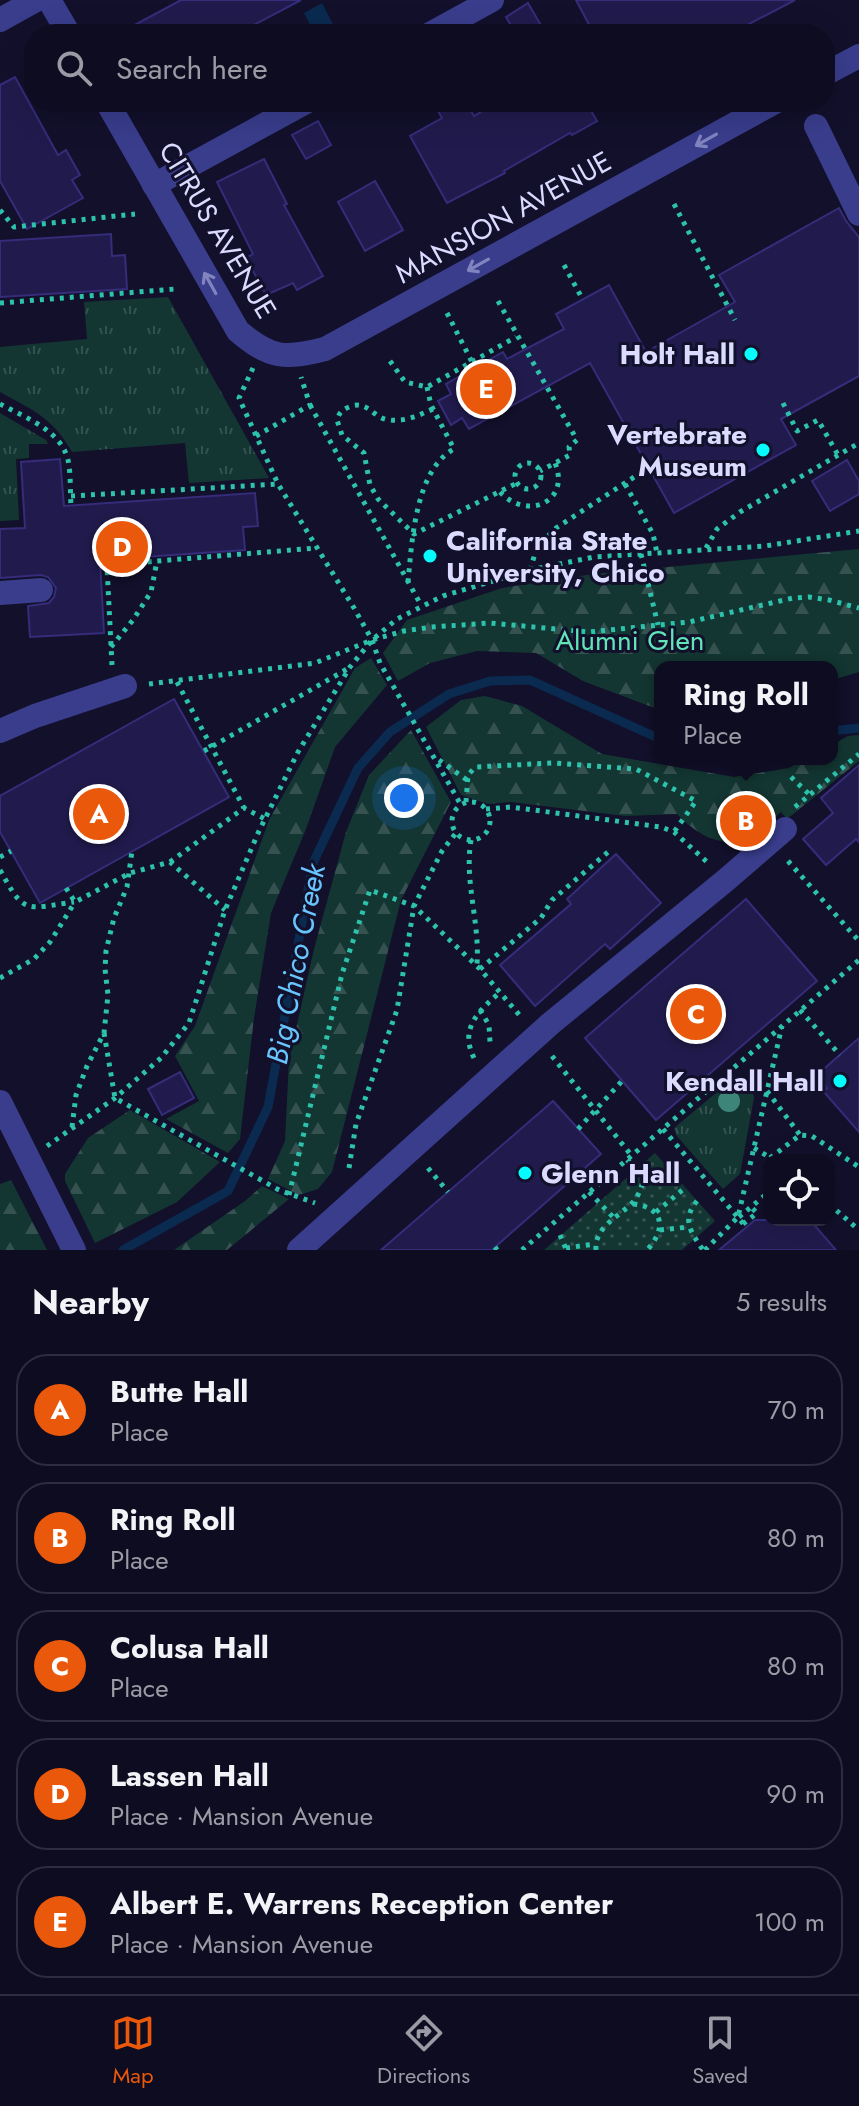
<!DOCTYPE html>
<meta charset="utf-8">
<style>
:root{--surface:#0e0c20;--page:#171529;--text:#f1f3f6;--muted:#9b9ba5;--line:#2e2c3e;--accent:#ea580c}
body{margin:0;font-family:Jost,sans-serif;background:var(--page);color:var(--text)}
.controls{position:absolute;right:24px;bottom:24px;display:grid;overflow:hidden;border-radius:16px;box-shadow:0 8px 32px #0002}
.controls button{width:72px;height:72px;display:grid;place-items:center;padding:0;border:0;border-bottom:2px solid var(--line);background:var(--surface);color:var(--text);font:40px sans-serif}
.you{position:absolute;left:404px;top:798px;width:28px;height:28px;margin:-20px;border:6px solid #fff;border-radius:50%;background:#1a73e8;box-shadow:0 0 0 12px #1a73e833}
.badge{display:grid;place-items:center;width:52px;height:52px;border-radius:50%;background:var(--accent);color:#fff;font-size:26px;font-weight:700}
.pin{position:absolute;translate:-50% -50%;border:4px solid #fff;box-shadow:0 2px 8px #0006}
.popup{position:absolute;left:654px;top:661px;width:184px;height:104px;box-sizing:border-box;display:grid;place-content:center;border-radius:16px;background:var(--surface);filter:drop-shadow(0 2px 6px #0005);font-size:26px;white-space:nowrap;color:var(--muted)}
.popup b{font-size:30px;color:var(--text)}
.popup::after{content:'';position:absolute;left:50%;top:100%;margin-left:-16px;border:16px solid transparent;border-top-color:var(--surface)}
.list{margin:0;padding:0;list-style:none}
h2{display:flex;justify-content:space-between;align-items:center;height:104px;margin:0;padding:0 32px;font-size:34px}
h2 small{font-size:26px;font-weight:400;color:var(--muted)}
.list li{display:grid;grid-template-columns:52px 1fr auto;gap:24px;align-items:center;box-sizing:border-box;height:112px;margin:0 16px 16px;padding:0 16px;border:2px solid var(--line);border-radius:32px}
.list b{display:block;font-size:30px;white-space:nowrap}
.list p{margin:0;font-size:26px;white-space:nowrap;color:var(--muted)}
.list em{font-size:26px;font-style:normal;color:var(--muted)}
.icon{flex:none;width:44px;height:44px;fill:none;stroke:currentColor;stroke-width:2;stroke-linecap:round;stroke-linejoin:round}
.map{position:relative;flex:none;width:859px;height:1250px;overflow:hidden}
.search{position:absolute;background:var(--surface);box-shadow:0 8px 32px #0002;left:24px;right:24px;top:24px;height:88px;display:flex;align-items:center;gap:20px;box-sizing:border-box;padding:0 28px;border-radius:32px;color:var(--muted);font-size:30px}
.sheet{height:744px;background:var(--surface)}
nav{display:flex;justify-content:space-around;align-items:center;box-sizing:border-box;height:112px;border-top:2px solid var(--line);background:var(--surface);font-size:22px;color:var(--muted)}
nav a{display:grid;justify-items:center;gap:4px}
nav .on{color:var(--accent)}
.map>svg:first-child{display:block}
.grass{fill:url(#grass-tufts)}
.forest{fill:url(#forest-firs)}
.garden{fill:url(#garden-dots)}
.water{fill:#0b2a50}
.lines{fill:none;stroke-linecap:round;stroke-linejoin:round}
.stream{stroke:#0b2a50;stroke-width:9}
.building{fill:#211b4d;stroke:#352c7a;stroke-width:2}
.path{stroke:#2cc2ac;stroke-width:5;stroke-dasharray:4 6;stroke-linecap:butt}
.minor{stroke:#393d8c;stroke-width:24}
.tree{fill:#3d8579}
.oneway{stroke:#8284c0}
.poi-dot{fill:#06fbff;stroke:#12102b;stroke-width:3}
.labels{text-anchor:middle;stroke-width:6;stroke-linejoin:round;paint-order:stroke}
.street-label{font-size:28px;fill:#dbdaff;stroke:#12102b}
.poi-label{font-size:28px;font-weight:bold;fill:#dbdaff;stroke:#12102b;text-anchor:end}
.park-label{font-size:28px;fill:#60e5b9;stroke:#12102b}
.water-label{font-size:30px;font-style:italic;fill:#68c6ff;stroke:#12102b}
</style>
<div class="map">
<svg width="859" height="1250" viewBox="0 0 859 1250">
<defs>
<pattern id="grass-tufts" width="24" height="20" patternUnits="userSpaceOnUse" patternTransform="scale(2)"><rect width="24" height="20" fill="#133632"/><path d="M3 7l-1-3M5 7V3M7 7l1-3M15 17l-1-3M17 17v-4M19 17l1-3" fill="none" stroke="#355251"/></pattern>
<pattern id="forest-firs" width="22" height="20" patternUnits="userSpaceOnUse" patternTransform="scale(2)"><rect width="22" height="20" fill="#133632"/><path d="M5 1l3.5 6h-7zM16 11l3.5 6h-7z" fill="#355251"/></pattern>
<pattern id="garden-dots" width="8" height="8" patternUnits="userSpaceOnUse" patternTransform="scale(2)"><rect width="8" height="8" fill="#133632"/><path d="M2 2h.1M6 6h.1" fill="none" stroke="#355251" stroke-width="1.8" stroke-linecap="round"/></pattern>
</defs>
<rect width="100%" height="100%" fill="#12102b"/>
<g class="grass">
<path d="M168,297l101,181 -80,5 -4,-40 -113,9c-20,-35 -38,-41 -72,-60v-45l87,-8 -3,-37z"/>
<polygon points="0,413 46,440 48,444 29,444 29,458 16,459 19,520 0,521"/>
<polygon points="739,1080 751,1085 754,1098 740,1174 723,1189 676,1135 674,1128 729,1082"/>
</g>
<g class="forest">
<polygon points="859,549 859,672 832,680 832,667 660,667 660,710 583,681 536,653 477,651 430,663 398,681 383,653 407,620 502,588 593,574"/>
<polygon points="371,658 387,685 335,747 306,829 271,913 254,1018 240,1139 228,1153 166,1119 199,1101 175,1056 195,1026 269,820 355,668"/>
<path d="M485,696l37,10 80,48 132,23 55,-9 16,-9h27v-14l16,-9 11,-1v26l-72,58 -6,-7 -40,32c-30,-3 -42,-8 -64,-30l-52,2 -114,-14 -23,2 -27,-9 -35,-68 35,-27z"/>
<polygon points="411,730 451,802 401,900 332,1172 318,1189 299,1195 268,1179 285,1141 289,1060 314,949 346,832 369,775"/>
<polygon points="130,1110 220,1162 177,1202 95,1243 65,1181 65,1174 88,1138"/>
<polygon points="11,1180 47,1250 0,1250 0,1184"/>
<polygon points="262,1186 289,1199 227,1250 174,1250 245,1201"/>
</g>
<polygon class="garden" points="655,1153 715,1221 682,1250 544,1250"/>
<polygon class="water" points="322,3 338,34 315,34 304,13"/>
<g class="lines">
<g class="stream">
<polyline points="832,731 859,728"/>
<polyline points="123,1250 228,1191 268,1107 313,863 358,768 390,732 449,694 490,681 530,680 660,739"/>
</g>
</g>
<g class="building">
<polygon points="181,0 301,0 237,34 118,34"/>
<polygon points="576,0 795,0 730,34 594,34"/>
<polygon points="528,3 546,34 516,34 506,17"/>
<polygon points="15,77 58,155 66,150 80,175 72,180 83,198 27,229 0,181 0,85"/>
<polygon points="433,102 466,102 474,116 497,102 586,102 597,121 572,135 570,133 504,171 505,173 447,203 410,136 442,118"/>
<polygon points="318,121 331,145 306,159 292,135"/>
<polygon points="264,159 287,204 284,205 323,276 297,290 293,283 266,295 246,258 253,254 217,182"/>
<polygon points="375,181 403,230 365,251 338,202"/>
<polygon points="839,208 846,221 859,237 859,376 781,419 796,445 674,513 590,363 469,429 462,418 451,425 438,401 451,394 446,384 503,352 507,359 564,329 556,314 609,285 646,352 735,302 719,275"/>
<polygon points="111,234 112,256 125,255 127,289 0,297 0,241"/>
<polygon points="60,459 64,506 255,493 258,526 243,527 245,550 100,560 104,633 30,637 28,606 49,603 54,597 56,588 48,577 41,575 0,578 0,529 25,528 21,462"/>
<polygon points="847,460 859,481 859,494 830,511 812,481"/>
<polygon points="174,699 229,797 40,903 0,832 0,796"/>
<polygon points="859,765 859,842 856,839 826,865 803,839 833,813 821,798"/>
<polygon points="616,854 661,903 610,949 605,944 535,1006 500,965 571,904 567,899"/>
<polygon points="746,899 817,981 656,1120 585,1038"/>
<polygon points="859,1038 859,1132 823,1091 827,1088 817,1075"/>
<polygon points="180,1072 194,1098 162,1115 148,1089"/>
<polygon points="553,1101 601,1154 495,1247 492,1250 381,1250"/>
<polygon points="755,1220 810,1220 836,1250 719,1250"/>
</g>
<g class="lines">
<g class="path">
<polyline points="674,204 735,320"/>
<polyline points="0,210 14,227 135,214"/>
<polyline points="564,265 583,300"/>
<polyline points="498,301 577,440 569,447 570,455 540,471"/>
<polyline points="0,303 175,289"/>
<polyline points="447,313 475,368"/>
<polyline points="390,361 405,382 427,387 516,337"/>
<polyline points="253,368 239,398 278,484 354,608 372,640 380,663 461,805"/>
<polyline points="783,403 797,431 818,420 838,455"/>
<path d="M0,404c24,13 61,26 68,56 3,14 2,31 3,45"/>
<polyline points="310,405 421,605"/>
<path d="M433,409c-14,6 -27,13 -43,11 -17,-1 -22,-21 -41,-13 -7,3 -10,6 -12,13l5,15 22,18 6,32 8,14 36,35 103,-51"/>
<polyline points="256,436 310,405 301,377"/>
<circle cx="528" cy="476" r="13"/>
<polyline points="625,484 653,534 657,553"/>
<path d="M500,492c27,29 71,10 55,-29"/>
<polyline points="71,496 278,484"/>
<polyline points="706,548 717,529 740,512 859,443"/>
<polyline points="641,554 658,625"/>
<polyline points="530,570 537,547 556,528 648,468"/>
<path d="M408,582c4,-40 7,-112 46,-133l-23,-44 -4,-18"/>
<polyline points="111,647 133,620 151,592 157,561 316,548"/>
<polyline points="112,665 107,566 157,561"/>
<polyline points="177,682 244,808"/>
<polyline points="149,684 315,663 372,640 404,631 432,627 490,623 589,632 689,622 793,598 809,597 829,600 859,608"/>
<polyline points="204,751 349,668"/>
<polyline points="439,760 467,780"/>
<polyline points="791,777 810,795"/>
<circle cx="471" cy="821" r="19"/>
<polyline points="466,802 468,775 475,767 553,763 636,769 696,801 674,832"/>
<polyline points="795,807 859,754"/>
<polyline points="486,809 511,807 661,827 674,832 707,862"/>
<path d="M471,840c-7,42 9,82 6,124"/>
<polyline points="0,857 11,851"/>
<polyline points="788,861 859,941"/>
<polyline points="170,862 244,808 265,819"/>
<path d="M0,870c25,45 24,39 74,32"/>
<polyline points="66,888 75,902 130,873 170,862 225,910"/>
<polyline points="480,969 541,918 552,900 608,852"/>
<polyline points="0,978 34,959 50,942 75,902"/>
<polyline points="480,1010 489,1025 490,1042"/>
<polyline points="800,1010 840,1055"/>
<polyline points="104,1033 115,1098 279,1190 315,1203"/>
<polyline points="552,1056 631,1155"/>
<path d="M474,1058c-15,-30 5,-47 26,-66"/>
<polyline points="767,1091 800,1135"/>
<polyline points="72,1127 76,1095 87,1066 104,1033 108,995 105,969 106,951 114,918 127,887 132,851"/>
<polyline points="578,1129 622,1081"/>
<polyline points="663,1129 746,1227"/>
<polyline points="47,1146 115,1098 161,1058 189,1023 225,910 259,831 298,752 350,667 372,640 397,619 443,596 530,570 594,557 765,546 859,531"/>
<polyline points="754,1148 774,1160"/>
<polyline points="770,1158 800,1135 812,1136 859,1167"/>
<polyline points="627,1160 644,1177 661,1177 671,1170"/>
<polyline points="349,1168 356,1124 397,1010 414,906 442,851 456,833"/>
<polyline points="428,1168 448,1192"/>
<polyline points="589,1192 614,1218"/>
<polyline points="289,1195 342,974 370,890 414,906 480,969 521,1017"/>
<path d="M697,1201c-16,19 -6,31 6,49"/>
<path d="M633,1204c32,3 33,26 14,46"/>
<polyline points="829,1204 859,1230"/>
<polyline points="656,1212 686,1187"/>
<polyline points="739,1217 769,1192"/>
<polyline points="743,1224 757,1213 751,1207"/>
<polyline points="660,1230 688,1227"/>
<polyline points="560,1235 566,1249"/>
<polyline points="495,1247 497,1250"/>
<polyline points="566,1248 595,1244"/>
<polyline points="522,1250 859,960"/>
<path d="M596,1250c-2,-24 25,-34 38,-49 6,-8 8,-15 10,-24"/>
<polyline points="705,1250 738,1217 782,1026"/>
</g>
<g class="minor">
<polyline points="49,0 69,34"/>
<polyline points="0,20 36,0"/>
<polyline points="430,34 492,0"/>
<polyline points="825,74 859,56"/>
<path d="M107,102l131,229c33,28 47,28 87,18l450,-247"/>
<polyline points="816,126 859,214"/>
<polyline points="154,185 306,102"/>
<polyline points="0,593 41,590"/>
<polyline points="0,731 35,716 125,686"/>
<polyline points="0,1102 74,1250"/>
<polyline points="299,1250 550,1024 726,880 785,829"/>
</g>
</g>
<circle class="tree" cx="729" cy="1101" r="11"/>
<defs><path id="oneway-shaft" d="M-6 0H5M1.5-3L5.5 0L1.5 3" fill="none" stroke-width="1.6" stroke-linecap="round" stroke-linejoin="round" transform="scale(2)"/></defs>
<g class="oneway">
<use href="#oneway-shaft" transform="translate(706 140) rotate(151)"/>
<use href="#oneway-shaft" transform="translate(478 265) rotate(151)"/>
<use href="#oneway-shaft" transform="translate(210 283) rotate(-119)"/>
</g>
<g class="poi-dot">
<circle cx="751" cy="354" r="8"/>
<circle cx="763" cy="450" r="8"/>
<circle cx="430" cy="556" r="8"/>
<circle cx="840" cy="1081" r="8"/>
<circle cx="525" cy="1173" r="8"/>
</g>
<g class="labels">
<g class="street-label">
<text transform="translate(503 217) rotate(-29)" y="10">MANSION AVENUE</text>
<text transform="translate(218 230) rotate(59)" y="10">CITRUS AVENUE</text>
</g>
<g class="poi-label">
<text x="735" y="364">Holt Hall</text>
<text x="747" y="444">Vertebrate<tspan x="747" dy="32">Museum</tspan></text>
<text x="446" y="550" text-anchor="start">California State<tspan x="446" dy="32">University, Chico</tspan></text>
<text x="824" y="1091">Kendall Hall</text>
<text x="541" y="1183" text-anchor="start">Glenn Hall</text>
</g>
<g class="park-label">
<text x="630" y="650">Alumni Glen</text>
</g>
<g class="water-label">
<text transform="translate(296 964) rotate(-79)" y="10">Big Chico Creek</text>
</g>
</g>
</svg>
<div class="controls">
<button><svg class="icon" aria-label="locate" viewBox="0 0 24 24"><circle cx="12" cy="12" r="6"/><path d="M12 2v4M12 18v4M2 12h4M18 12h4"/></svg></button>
</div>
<div class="you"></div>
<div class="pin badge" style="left:99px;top:814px">A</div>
<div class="pin badge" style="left:746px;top:821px">B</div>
<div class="popup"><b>Ring Roll</b>Place</div>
<div class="pin badge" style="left:696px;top:1014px">C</div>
<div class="pin badge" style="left:122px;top:547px">D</div>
<div class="pin badge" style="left:486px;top:389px">E</div>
<div class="search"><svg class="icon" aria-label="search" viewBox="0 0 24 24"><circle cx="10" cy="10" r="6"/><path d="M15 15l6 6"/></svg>Search here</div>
</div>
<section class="sheet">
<h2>Nearby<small>5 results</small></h2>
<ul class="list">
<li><span class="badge">A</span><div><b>Butte Hall</b><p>Place</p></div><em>70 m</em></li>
<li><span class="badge">B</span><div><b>Ring Roll</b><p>Place</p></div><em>80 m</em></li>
<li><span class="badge">C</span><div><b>Colusa Hall</b><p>Place</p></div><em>80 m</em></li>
<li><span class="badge">D</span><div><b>Lassen Hall</b><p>Place · Mansion Avenue</p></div><em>90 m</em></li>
<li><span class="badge">E</span><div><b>Albert E. Warrens Reception Center</b><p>Place · Mansion Avenue</p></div><em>100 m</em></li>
</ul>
</section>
<nav>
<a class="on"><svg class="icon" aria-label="map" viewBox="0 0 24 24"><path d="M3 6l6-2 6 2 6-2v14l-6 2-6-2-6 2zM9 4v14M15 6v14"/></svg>Map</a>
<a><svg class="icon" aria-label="directions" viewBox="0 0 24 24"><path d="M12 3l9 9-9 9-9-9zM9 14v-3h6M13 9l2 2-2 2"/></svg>Directions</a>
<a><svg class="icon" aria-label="saved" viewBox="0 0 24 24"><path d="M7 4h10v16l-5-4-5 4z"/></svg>Saved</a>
</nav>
